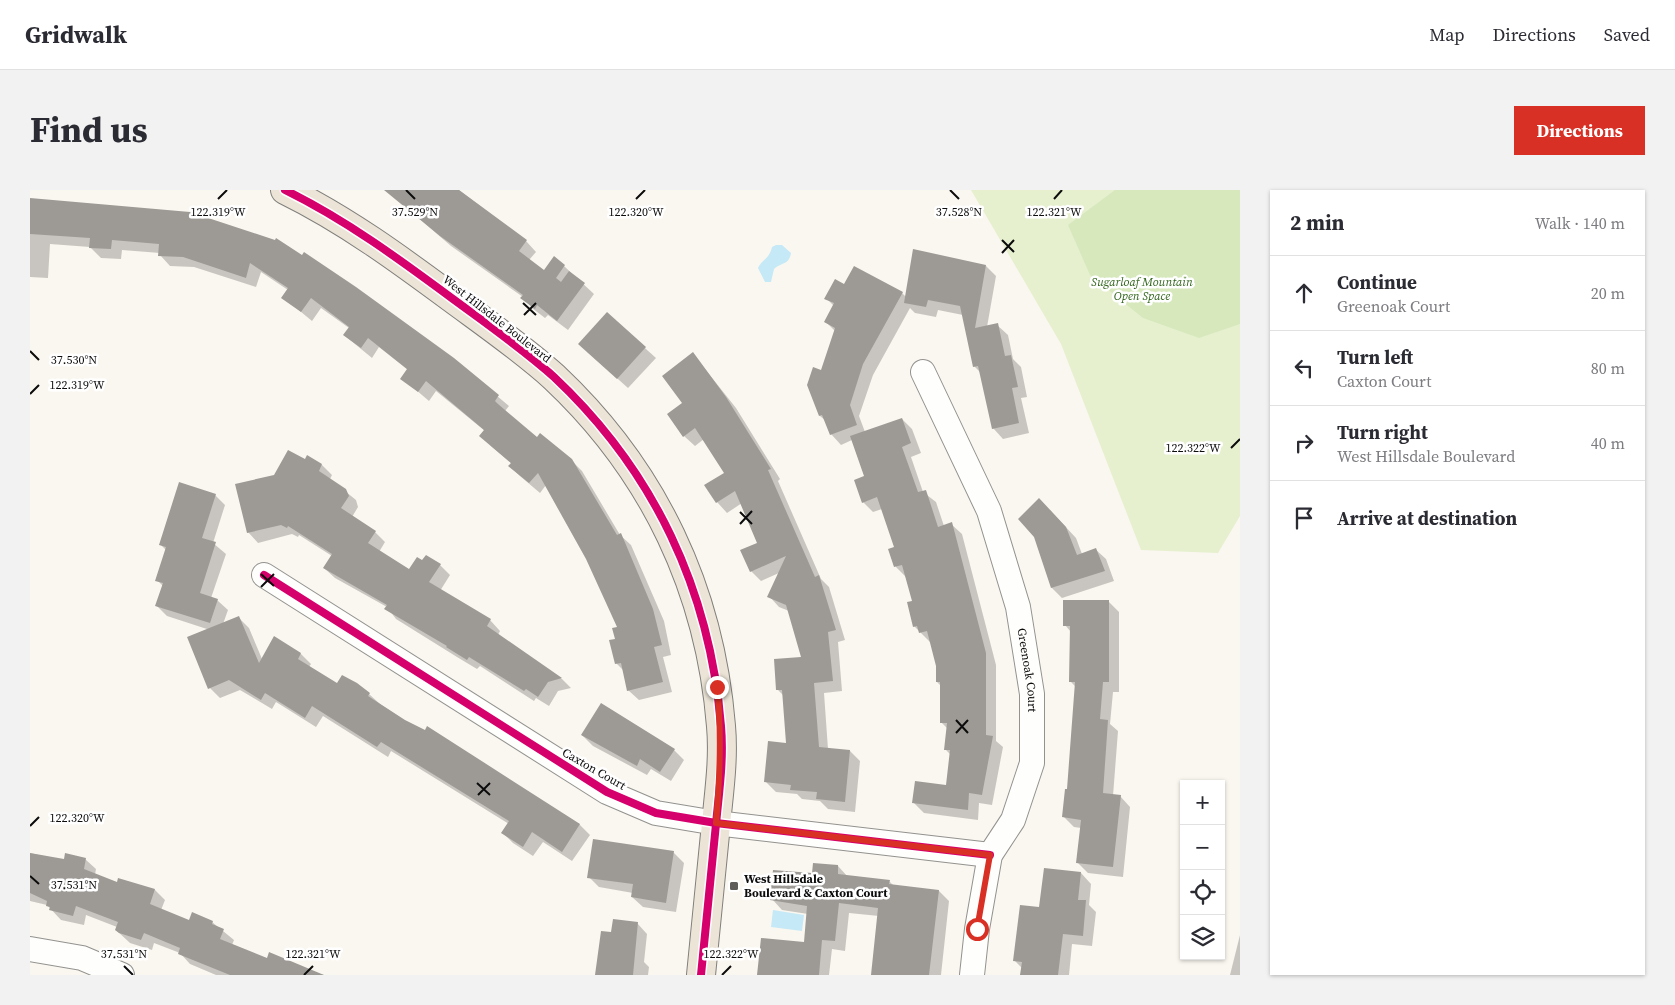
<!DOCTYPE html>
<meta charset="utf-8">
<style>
:root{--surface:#fff;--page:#f2f2f3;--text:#2b2b33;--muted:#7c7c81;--line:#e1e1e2;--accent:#d93025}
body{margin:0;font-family:"Source Serif 4",serif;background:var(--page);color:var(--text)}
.controls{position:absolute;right:15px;bottom:15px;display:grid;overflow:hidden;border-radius:0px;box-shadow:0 1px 4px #0004}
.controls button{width:45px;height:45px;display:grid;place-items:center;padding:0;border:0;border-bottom:1px solid var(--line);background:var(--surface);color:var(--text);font:25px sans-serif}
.stop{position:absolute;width:15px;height:15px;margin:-11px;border:4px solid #d93025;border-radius:50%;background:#fff}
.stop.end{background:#d93025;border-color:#fff;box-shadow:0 1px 5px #0008}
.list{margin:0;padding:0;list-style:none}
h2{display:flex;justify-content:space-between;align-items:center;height:65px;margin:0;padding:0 20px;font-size:21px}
h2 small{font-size:16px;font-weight:400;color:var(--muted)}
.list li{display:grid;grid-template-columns:32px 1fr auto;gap:15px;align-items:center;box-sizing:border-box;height:75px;padding:0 20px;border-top:1px solid var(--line)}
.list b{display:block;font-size:19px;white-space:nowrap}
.list p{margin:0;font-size:16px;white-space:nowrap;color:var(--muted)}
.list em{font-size:16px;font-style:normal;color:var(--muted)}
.icon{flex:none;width:28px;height:28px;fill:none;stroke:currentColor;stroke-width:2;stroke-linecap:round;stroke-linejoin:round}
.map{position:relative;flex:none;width:1210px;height:785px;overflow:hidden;border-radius:0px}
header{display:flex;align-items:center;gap:30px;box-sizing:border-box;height:70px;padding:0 25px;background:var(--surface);border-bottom:1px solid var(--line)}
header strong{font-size:24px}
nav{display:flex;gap:28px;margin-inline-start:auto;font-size:18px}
.intro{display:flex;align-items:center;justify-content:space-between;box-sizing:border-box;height:120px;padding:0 30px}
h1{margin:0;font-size:35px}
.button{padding:12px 22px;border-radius:0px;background:var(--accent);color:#fff;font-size:18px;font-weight:700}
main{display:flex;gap:30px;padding:0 30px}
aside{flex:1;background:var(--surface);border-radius:0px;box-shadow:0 1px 4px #0004}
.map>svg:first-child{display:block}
.green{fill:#e6f0cf}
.forest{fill:#d7e8bd}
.water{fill:#c5e9f6}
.shadow{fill:#0003}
.building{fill:#9d9a96}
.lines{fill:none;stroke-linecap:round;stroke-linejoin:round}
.minor-casing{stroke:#93928f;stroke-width:26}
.major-casing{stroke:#807f7c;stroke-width:30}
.minor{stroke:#fefefd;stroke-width:24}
.major{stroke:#ece5d7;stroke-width:28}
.cycleway-casing{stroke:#fff;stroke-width:11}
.cycleway{stroke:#d6006c;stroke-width:8}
.route{stroke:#d93025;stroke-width:6}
.ticks{fill:none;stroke:#0c0c0c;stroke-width:2}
.poi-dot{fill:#5f5e5c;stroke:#fff;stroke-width:2}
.labels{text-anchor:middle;stroke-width:5;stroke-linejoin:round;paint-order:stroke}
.park-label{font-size:12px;font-style:italic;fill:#31651b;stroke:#fff}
.street-label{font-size:12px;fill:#0c0c0c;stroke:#fff}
.poi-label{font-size:12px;font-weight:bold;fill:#0c0c0c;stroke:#fff;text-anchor:start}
.ticks-label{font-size:12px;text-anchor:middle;fill:#0c0c0c;stroke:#fff;stroke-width:5;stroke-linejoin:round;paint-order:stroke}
</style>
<header>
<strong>Gridwalk</strong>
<nav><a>Map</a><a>Directions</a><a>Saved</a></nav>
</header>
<div class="intro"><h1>Find us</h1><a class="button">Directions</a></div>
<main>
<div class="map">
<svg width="1210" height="785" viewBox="0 0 1210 785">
<rect width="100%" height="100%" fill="#faf7f0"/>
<polygon class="green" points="941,0 1210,0 1210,326 1188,363 1111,360 1031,154"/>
<polygon class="forest" points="1085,0 1210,0 1210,134 1169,148 1113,128 1060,85 1038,35"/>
<g class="water">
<path d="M746,55h6l9,8c-2,12 -9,9 -17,16l-3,13h-6l-7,-14c4,-9 11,-8 14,-21z"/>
<polygon points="743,720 774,725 772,741 741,737"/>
</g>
<g class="shadow">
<polygon points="356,0 429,0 496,51 506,62 499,70 514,81 534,76 564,104 538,140 518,125 515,128 502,118 493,107 421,56"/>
<polygon points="0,10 159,23 423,169 479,216 475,221 507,249 541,270 552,281 590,345 601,355 634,431 641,465 633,467 642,502 609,510 598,500 594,481 586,473 589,438 557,368 516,295 510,303 490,286 480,276 482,274 461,256 455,241 406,201 399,211 372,188 378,180 349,157 342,168 314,145 319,138 291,118 282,131 253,107 258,100 231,82 226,97 164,77 140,76 130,65 130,63 92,60 91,69 71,68 60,57 20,54 18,88 0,87"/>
<polygon points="956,76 966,86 957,137 967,135 978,145 983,169 991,177 997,207 991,208 999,243 973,249 963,238 951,183 944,176 933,125 908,120 906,127 885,123 880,118 843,185 829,226 835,242 872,229 882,239 891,263 881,267 893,302 906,312 914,336 921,334 932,344 966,475 966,551 973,557 962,615 949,613 948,630 894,623 884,613 917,596 921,565 915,559 918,539 911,532 911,496 907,492 907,476 901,453 884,436 883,412 876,387 866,377 866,358 852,319 843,322 833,312 835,287 822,250 811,255 801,244 796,231 790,226 779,195 792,181 805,141 795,131 804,116 796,108 815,96 872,103 876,107"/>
<polygon points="577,124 626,168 598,198 560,164"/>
<polygon points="663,164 706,218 750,289 748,291 791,389 799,397 815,450 808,452 812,501 794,503 798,559 820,561 830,571 825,622 798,619 790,611 772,609 767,604 746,602 735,591 757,554 754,506 748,500 773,468 759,421 749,417 739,406 749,383 731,391 721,381 729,353 712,313 697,323 687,312 695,283 674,249 665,256 654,246 653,213"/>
<polygon points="275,271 292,275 302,285 300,289 326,310 328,317 322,327 345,342 355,352 349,362 380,380 393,372 410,375 420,385 410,401 460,430 470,441 468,445 532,489 541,498 528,501 519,516 506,508 504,511 450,476 447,479 427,467 366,429 357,417 305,388 294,378 302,366 269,345 268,347 262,344 228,353 218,342 245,286"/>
<polygon points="185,305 195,315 183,353 196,364 181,408 187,410 198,420 193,434 209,428 219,438 232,469 245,448 271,464 281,474 279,477 307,495 339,504 350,514 375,531 549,634 560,645 542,671 513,652 503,666 483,653 473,643 479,634 361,561 358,567 293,526 286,537 246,512 242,519 210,500 190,508 180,498 180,440 137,426 127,416 133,396 127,390 136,360 130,354"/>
<polygon points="1020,320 1046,348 1052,364 1065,359 1076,369 1084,391 1032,408 1022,398 1005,346"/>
<polygon points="1078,411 1089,422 1089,502 1083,502 1080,534 1088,541 1083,606 1090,606 1100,617 1093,687 1058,683 1048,673 1051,638 1044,637 1034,627 1038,601 1046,497 1041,492 1041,442 1035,435"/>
<polygon points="552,545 644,560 654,570 641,591 621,579 617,585 563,556"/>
<polygon points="643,662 654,673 646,722 613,717 602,707 603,703 569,697 559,687"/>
<polygon points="0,663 35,671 55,669 66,679 65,685 87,693 125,700 135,710 131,720 159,732 182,732 204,750 202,755 237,770 294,785 186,785 160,774 150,763 124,753 122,760 100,753 86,740 87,737 56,725 54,735 31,730 17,715 0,711"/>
<polygon points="808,676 818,687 859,691 864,696 909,701 919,711 911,785 843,785 849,726 819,723 815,761 802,759 799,785 728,785 775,754 778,724 752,720 742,709 783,685"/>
<polygon points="1051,683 1061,694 1059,715 1066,722 1062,756 1042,754 1039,785 992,785 992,778 984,770 1011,719"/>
<polygon points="607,733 617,744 614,772 619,777 618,785 567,785 582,743"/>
<polygon points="1210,745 1210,785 1200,785"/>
</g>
<g class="building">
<polygon points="354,0 429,0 497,50 489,61 514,80 524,66 535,75 526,88 531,92 539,81 555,93 527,131 507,115 505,119 490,108 493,105 410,46"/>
<polygon points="0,8 160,22 245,50 246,48 272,65 274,62 326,97 424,168 469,205 465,211 468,214 507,247 510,243 542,269 587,345 591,343 623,419 632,455 624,457 633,492 597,501 591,473 585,474 579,450 585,449 582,438 587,437 556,369 508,283 499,293 478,276 481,273 449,246 454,240 396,191 388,202 370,189 377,179 338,148 331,158 313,145 319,137 281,108 271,122 251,108 258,98 220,73 216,88 153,67 128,66 129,54 82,50 81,59 59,58 60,48 0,44"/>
<polygon points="883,59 956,75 945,138 968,133 975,166 981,165 988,197 982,198 989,233 962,239 948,176 943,177 930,116 898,110 896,117 874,113"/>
<polygon points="824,76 873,102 833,174 820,215 827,235 800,245 792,225 789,226 777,195 783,177 791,180 805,138 794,132 804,113 794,109 805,89 814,94"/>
<polygon points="577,122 616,157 587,189 548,154"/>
<polygon points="663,162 696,207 741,279 738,280 785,387 789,385 806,440 798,442 803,491 784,493 789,557 820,560 815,612 786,609 787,602 760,600 761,595 734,592 738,551 756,553 752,500 746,500 744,469 771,467 756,415 737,407 756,366 720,382 710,360 727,353 705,301 686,313 674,295 694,283 665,238 653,247 637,224 652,213 632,186"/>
<polygon points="872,228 881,253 872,257 888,302 896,300 908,337 922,332 956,463 956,545 963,546 952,605 939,603 938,620 882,613 885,591 916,595 920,560 914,560 917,533 910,533 910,492 906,492 906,476 897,441 889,443 887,436 883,437 877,412 882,411 872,375 864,377 858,359 864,357 847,307 832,313 824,290 834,286 820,246"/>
<polygon points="258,260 275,269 277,265 292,274 289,281 316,299 319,306 311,318 346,341 338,353 379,379 387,367 392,370 396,365 411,374 399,392 461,429 457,436 532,488 518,492 508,507 496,499 494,501 439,467 437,470 416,457 417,456 354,419 357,415 293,378 302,364 258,336 257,338 251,335 217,343 205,294 244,285"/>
<polygon points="149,292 186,304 172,348 186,352 170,403 188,409 180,433 125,416 133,393 125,391 136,357 129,355"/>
<polygon points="1009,308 1036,337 1047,365 1066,358 1075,381 1021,398 1004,347 988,329"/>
<polygon points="1033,410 1079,410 1079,492 1073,492 1070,529 1078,530 1073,603 1091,605 1083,677 1046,673 1051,630 1032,627 1035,599 1037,599 1045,492 1039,492 1040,436 1033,436"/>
<polygon points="209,426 229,473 244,446 271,463 268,469 307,493 312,485 327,493 340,503 338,506 375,530 395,540 397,536 550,634 532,662 502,642 493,657 471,643 479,631 351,552 347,557 282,516 275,528 235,503 231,510 199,490 178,499 157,447"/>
<polygon points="571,513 645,559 630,582 610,569 607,576 551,545"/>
<polygon points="563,649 644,661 636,713 601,707 603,694 557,688"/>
<polygon points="0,663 34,669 35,663 56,668 54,679 87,692 88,688 125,699 120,714 159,730 162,722 183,731 182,734 194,739 190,749 237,768 239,762 294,785 200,785 148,764 150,758 114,743 111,750 89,743 85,740 88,732 46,716 43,726 19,720 20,717 16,716 17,711 0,703"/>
<polygon points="783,673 808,675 808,684 860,690 859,694 909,700 899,785 841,785 848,718 809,713 805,751 792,750 789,785 727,785 731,748 774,752 777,716 740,710 743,680 782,683"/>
<polygon points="1014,678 1051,682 1048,710 1056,710 1053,746 1033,744 1028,785 990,785 992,772 983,771 990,715 1009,717"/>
<polygon points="583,729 608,732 603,785 565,785 571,741 581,742"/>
</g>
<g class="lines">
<g class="minor-casing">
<g id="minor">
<path id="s1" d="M893,182l66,139 29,96 14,87v69l-19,57 -23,35 -13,74 -5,46"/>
<polyline points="234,385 577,602 626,623 686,633 960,665"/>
<polyline points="0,759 52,768 92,785"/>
</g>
</g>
<g class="major-casing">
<path id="major" d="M255,0c61,30 114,69 168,109 34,25 70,50 101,78 100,94 156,213 167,349 3,33 -2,66 -5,98 -5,50 -10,101 -15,151"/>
</g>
<use href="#minor" class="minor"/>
<use href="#major" class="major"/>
<g class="cycleway-casing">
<g id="cycleway">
<path d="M255,0c61,30 114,69 168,109 34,25 70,50 101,78 100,94 156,213 167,349 3,33 -2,66 -5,98 -5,50 -10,101 -15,151"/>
<polyline points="234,385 577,602 626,623 686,633 960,665"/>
</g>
</g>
<use href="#cycleway" class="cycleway"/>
</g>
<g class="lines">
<path class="route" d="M687,497c5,46 3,90 -1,136l274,32 -13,74"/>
</g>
<path class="ticks" d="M376,0l9,9M920,0l9,9M188,9l9,-9M606,9l9,-9M1024,9l8,-9M972,50l12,12M972,63l12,-13M493,113l13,12M494,125l12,-12M0,161l9,9M0,204l9,-9M1201,258l9,-9M710,322l12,12M710,334l12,-13M231,384l13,12M231,397l13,-13M926,530l12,13M926,543l12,-13M447,593l13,12M448,605l12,-12M0,636l9,-9M0,686l9,8M94,776l9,9M274,785l9,-9M692,785l9,-9"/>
<rect class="poi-dot" x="699" y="691" width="10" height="10" rx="2.5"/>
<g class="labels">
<g class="park-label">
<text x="1112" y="96">Sugarloaf Mountain<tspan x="1112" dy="14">Open Space</tspan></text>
</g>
<g class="street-label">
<text transform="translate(467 129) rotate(38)" y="4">West Hillsdale Boulevard</text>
<text dy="4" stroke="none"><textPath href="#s1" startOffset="318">Greenoak Court</textPath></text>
<text transform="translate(564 579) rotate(30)" y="4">Caxton Court</text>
</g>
<g class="poi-label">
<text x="714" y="693">West Hillsdale<tspan x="714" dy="14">Boulevard &amp; Caxton Court</tspan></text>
</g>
</g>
<g class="ticks-label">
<text x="385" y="26">37.529°N</text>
<text x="929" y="26">37.528°N</text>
<text x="188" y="26">122.319°W</text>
<text x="606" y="26">122.320°W</text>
<text x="1024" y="26">122.321°W</text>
<text x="44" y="174">37.530°N</text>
<text x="47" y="199">122.319°W</text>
<text x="1163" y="262">122.322°W</text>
<text x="47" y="632">122.320°W</text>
<text x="44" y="699">37.531°N</text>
<text x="283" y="768">122.321°W</text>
<text x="701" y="768">122.322°W</text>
<text x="94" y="768">37.531°N</text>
</g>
</svg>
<div class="controls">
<button>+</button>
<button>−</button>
<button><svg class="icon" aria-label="locate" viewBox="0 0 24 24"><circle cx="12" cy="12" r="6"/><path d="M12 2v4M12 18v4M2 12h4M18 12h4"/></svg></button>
<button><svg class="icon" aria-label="layers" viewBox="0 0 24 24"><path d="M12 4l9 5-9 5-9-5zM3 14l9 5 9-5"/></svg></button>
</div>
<div class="stop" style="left:947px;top:739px"></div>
<div class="stop end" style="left:687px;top:497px"></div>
</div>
<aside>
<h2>2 min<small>Walk · 140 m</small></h2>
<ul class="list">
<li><svg class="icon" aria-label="ahead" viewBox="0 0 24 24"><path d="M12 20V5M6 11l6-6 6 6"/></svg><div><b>Continue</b><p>Greenoak Court</p></div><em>20 m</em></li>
<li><svg class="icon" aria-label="left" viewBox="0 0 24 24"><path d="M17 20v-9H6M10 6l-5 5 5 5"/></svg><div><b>Turn left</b><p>Caxton Court</p></div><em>80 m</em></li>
<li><svg class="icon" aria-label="right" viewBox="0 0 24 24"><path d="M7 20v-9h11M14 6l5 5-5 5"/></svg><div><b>Turn right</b><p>West Hillsdale Boulevard</p></div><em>40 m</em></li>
<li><svg class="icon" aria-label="arrive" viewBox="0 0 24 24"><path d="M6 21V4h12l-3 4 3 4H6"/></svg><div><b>Arrive at destination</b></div></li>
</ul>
</aside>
</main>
